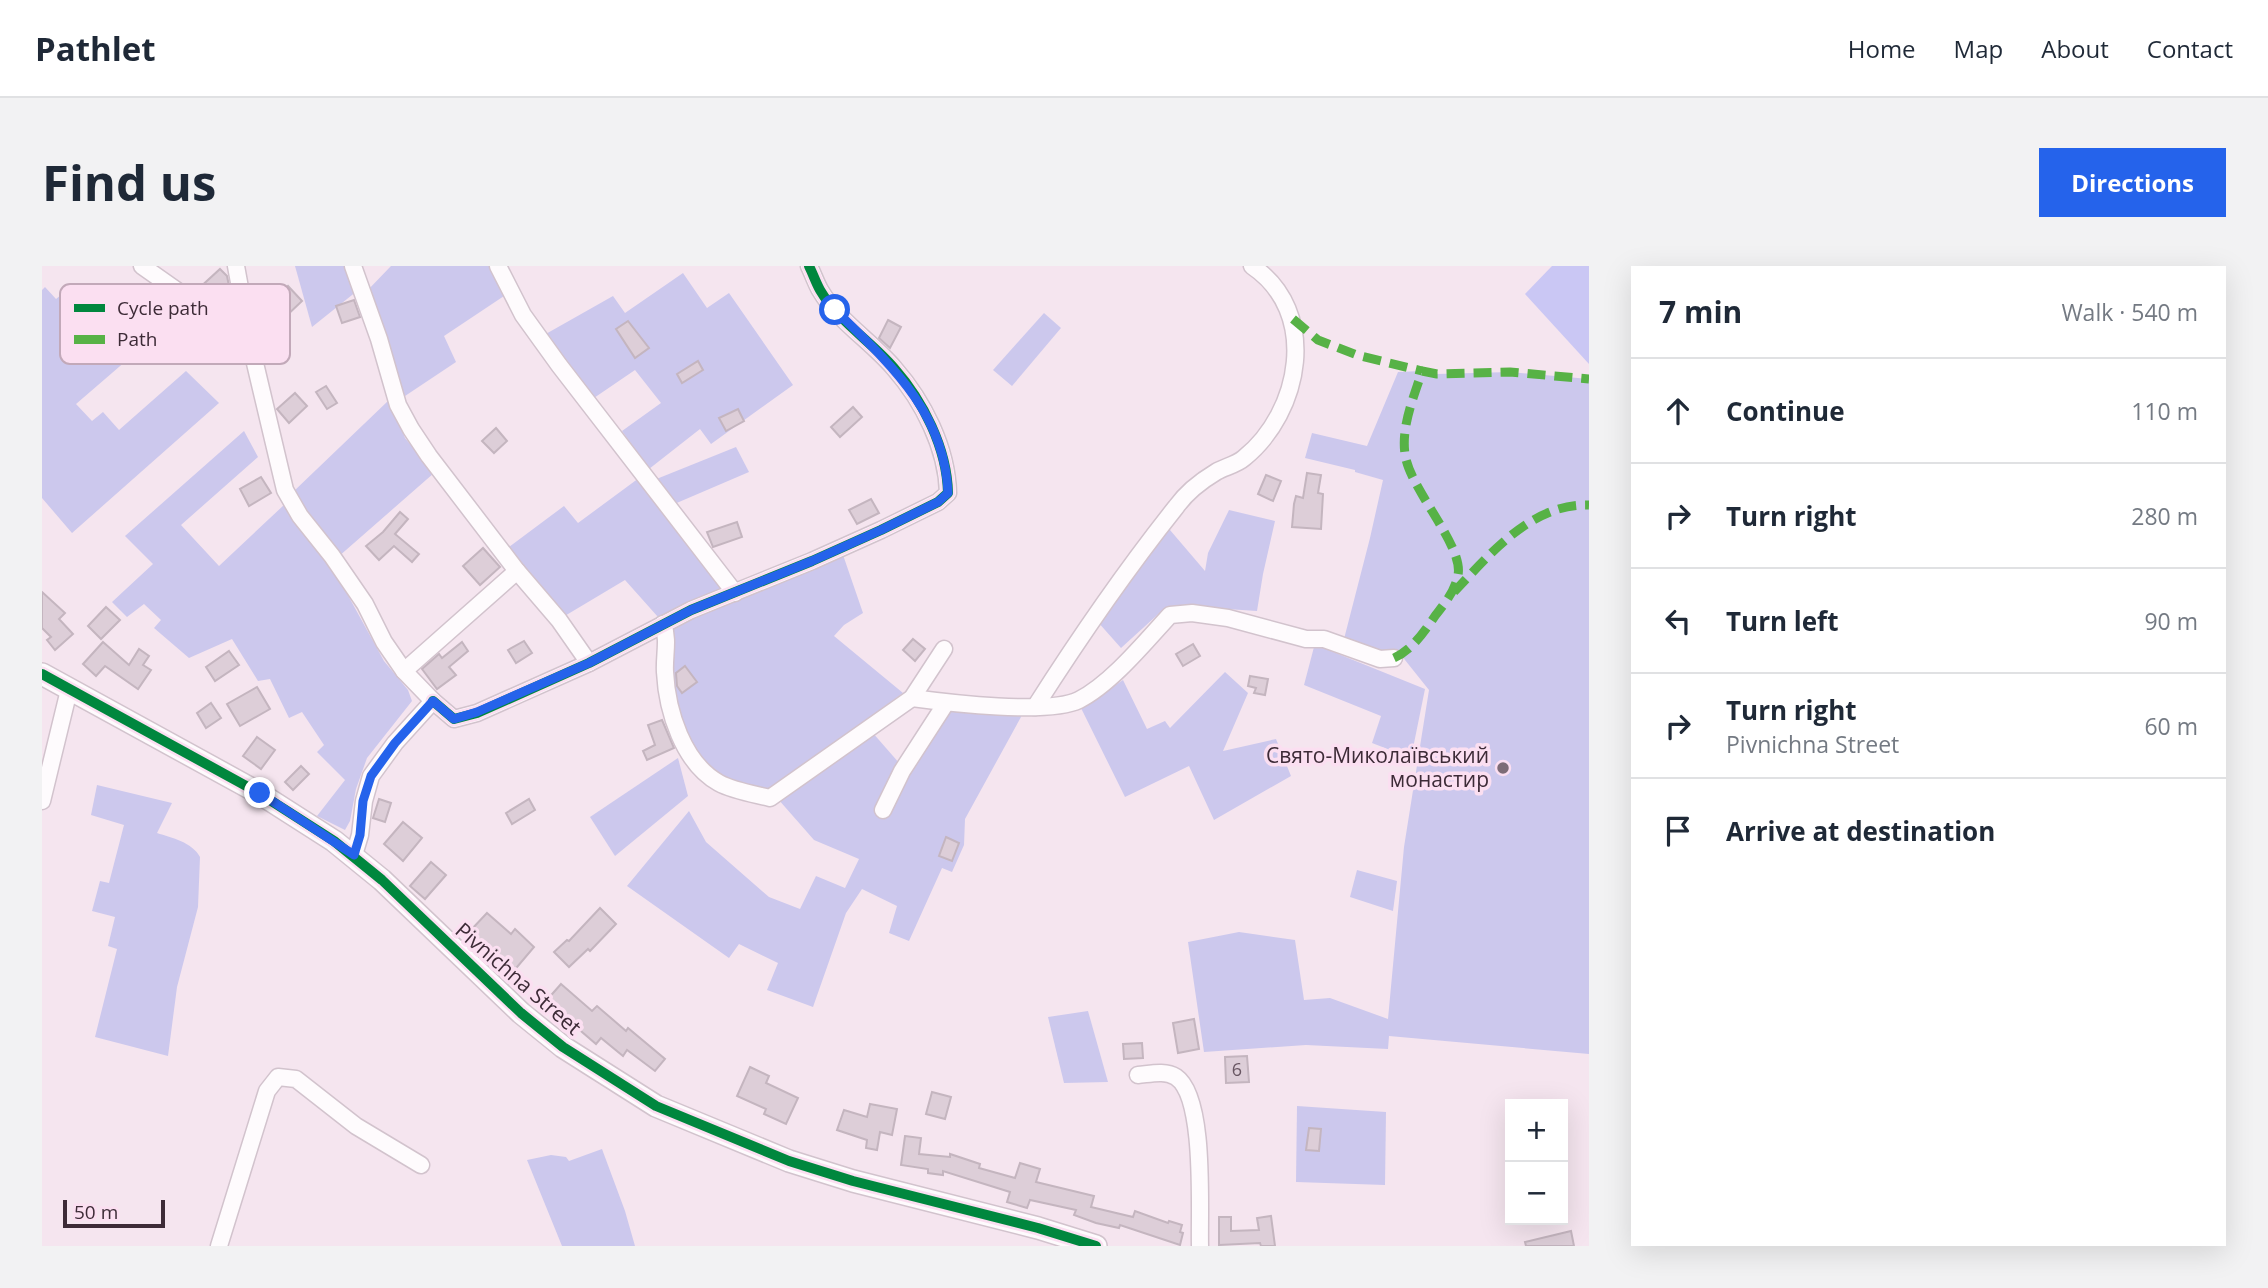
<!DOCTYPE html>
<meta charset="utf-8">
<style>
:root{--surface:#fff;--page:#f2f2f3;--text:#1f2937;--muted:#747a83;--line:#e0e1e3;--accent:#2563eb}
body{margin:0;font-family:"Open Sans",sans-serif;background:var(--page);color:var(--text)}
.controls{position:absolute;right:21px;bottom:21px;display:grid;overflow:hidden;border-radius:0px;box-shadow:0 7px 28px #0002}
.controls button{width:63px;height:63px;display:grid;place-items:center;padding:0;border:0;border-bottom:2px solid var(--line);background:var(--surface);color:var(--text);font:35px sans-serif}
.scale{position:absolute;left:21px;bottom:18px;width:102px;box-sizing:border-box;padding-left:7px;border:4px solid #3d2b37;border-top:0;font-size:19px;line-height:24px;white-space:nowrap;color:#3d2b37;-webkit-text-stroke:5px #fbdff1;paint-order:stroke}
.stop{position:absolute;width:21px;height:21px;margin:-16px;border:5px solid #2563eb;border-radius:50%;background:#fff}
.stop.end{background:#2563eb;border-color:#fff;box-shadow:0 2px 7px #0008}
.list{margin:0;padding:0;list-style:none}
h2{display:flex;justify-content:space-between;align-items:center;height:91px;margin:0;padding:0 28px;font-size:30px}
h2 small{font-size:23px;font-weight:400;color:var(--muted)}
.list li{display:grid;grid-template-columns:46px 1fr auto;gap:21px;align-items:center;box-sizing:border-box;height:105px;padding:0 28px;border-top:2px solid var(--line)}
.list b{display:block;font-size:26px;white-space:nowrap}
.list p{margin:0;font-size:23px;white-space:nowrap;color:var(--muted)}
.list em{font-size:23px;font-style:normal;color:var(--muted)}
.icon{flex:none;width:38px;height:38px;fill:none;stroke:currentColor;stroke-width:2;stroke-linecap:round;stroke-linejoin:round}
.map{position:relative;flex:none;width:1547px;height:980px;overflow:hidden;border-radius:0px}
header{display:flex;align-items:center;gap:42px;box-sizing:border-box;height:98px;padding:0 35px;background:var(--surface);border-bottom:2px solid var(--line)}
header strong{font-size:33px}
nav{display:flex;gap:38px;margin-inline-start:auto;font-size:24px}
.intro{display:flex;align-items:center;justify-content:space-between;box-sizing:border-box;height:168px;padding:0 42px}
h1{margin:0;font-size:49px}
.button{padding:18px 32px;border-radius:0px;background:var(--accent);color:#fff;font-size:24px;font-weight:700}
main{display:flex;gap:42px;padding:0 42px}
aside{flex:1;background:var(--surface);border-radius:0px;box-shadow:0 7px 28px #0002}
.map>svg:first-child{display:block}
.green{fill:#ccc8ed}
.forest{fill:#cac7f4}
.building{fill:#ddced8;stroke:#c4b5bf;stroke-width:2}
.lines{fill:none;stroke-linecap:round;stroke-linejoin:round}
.street-casing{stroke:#d2c3cd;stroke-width:19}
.secondary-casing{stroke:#d2c3cd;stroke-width:24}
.street{stroke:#fefbfd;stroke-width:16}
.secondary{stroke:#fefbfd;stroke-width:21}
.quiet{stroke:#57b246;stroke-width:9;stroke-dasharray:18 9;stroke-linecap:butt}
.cycleway-casing{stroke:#fbdff1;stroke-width:15}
.cycleway{stroke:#00873e;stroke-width:10}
.route{stroke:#2563eb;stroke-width:9}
.poi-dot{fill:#7d6c77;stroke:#fbdff1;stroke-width:2.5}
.labels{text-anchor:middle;stroke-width:7;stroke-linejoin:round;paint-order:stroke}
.number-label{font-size:18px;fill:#685662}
.poi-label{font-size:21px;fill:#3d2b37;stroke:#fbdff1;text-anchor:end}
.street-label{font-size:21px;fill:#3d2b37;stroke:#fbdff1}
.key{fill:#fbdff1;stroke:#c2a9b9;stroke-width:2}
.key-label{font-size:19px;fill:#3d2b37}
</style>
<header>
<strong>Pathlet</strong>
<nav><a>Home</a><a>Map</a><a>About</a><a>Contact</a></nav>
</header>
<div class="intro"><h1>Find us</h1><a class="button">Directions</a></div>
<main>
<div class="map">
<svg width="1547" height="980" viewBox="0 0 1547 980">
<rect width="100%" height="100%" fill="#f5e5ef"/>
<g class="green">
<polygon points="253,0 305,0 315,25 270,61"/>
<polygon points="349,0 451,0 465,28 402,70 414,96 360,132 324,26"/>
<polygon points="641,7 665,42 687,27 751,119 669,178 658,163 607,203 580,165 619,137 593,104 549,134 502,69 571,30 583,47"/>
<polygon points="30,20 67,47 99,82 34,138 50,155 61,146 77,164 144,105 177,137 30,267 0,232 0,24 3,21 14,33"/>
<polygon points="1002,47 1019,62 970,120 951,104"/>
<polygon points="1380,105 1395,108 1468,106 1547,113 1547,788 1347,770 1346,783 1264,779 1162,786 1146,676 1197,666 1253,674 1262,734 1288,732 1346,753 1362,581 1387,424 1359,389 1352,392 1302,373 1328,272 1341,214 1313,206 1313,204 1263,192 1270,167 1325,180 1356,106"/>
<polygon points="346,135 354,148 363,172 392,207 296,291 251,226"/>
<polygon points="202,165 216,191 139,259 177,300 243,238 291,302 342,395 366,424 370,435 325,492 314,523 308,555 303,564 275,550 303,514 275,486 282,479 260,446 247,452 228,413 216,415 190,373 147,392 112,362 119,354 102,338 85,351 70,336 111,298 83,270"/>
<polygon points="694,181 707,206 630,239 612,214"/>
<polygon points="597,212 680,323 616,351 583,314 521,351 463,284 522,240 536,257"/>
<polygon points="1187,244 1233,255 1221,308 1215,345 1155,341 1123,342 1079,382 1055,355 1124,264 1128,264 1163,305 1166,287"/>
<path d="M800,286l21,61 -19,12 -10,11 69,57 -135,98c-14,-3 -34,-5 -47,-12 -46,-25 -56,-105 -48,-153z"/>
<polygon points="1274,379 1383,423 1369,492 1330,477 1339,450 1262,419 1272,381"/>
<polygon points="1183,406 1206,427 1181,485 1234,473 1249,510 1172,554 1147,500 1083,531 1039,442 1081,414 1105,463 1123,455 1128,462"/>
<polygon points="905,443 978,446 979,451 923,553 922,579 910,606 900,602 867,675 847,667 855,640 820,623 804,647 771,741 725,724 736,697 697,678 687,692 585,620 647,545 664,576 727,631 758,643 774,610 803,622 817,593 772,574 736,533 830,466 858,498"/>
<polygon points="636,492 646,530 573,590 548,551"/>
<path d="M55,519l75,18 -15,30c15,5 35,9 43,24l-2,50 -21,80 -9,69 -73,-19 22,-88 -9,-3 7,-29 -23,-6 8,-30 9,2 15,-58 -33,-10z"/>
<polygon points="1315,604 1355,615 1351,645 1308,631"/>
<polygon points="1046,745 1066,816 1022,817 1006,751"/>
<polygon points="1255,840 1344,846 1343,919 1254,916"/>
<polygon points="560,883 583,945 593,980 520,980 485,894 509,889 524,891 527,895"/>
</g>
<polygon class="forest" points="1510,0 1547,0 1547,98 1483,28"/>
<g class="building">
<polygon points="178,3 185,10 188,25 173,39 154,25"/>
<polygon points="246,20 260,35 240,54 226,38"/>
<polygon points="312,34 318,51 300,57 294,40"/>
<polygon points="846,54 859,61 848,82 837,72"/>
<polygon points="586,55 607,82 593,92 574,63"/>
<polygon points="656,95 661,104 640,117 635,108"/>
<polygon points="284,120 295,137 285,143 274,126"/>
<polygon points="253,127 265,140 247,157 235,143"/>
<polygon points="811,141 820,151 798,171 789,161"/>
<polygon points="696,143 702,155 684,165 677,152"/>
<polygon points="454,162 465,175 452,187 440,175"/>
<polygon points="1265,207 1279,209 1276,227 1281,228 1279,263 1250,261 1252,238 1254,230 1261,232"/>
<polygon points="1224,209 1239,215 1231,235 1216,228"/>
<polygon points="219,211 229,227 207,240 198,223"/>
<polygon points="829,233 837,247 815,258 807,244"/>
<polygon points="358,246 366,253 353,268 377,288 370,296 352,280 337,294 324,280 341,266"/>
<polygon points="695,256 700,271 671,281 665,266"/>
<polygon points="441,282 458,301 438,319 421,300"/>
<polygon points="0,326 23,347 17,353 31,368 13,384 5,374 9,371 0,362"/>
<polygon points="64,341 78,354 59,373 46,360"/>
<polygon points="871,373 883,383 873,395 861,384"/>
<polygon points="482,375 490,387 474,397 466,384"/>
<polygon points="61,376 87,399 97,383 107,390 101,399 109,404 96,423 63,400 54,410 41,398"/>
<polygon points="420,376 426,385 407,401 414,409 395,423 380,403 397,388 400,392"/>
<polygon points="1151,378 1158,390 1141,400 1134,388"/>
<polygon points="187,385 197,399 173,415 164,401"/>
<polygon points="643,400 655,416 640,427 635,420 634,407"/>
<polygon points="1208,410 1226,413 1223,429 1212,427 1214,422 1206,420"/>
<polygon points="215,421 228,443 198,460 185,438"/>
<polygon points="169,437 179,452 164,462 155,447"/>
<polygon points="620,454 632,482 605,494 601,485 613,479 606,459"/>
<polygon points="215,471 233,484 219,503 201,490"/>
<polygon points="259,500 267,508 251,524 243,516"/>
<polygon points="337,533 349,537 343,556 331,552"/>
<polygon points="487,533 493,544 470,558 464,547"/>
<polygon points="361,556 380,572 361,595 342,578"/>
<polygon points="904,571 917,577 910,595 897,590"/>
<polygon points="389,596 404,609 383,633 368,620"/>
<polygon points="558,642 574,658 548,685 546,683 527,701 512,686 525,674 527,675"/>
<polygon points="445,647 469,668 473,663 492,681 470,707 428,665"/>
<polygon points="519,718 550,745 555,740 584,765 586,762 623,793 613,805 585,784 581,790 559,772 554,778 504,735"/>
<polygon points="1152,753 1157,783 1136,787 1131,757"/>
<polygon points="1100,777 1101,792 1082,793 1081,778"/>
<polygon points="1205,790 1207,816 1184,817 1183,791"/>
<polygon points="708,801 727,810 724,817 756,832 744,858 722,848 724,843 695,830"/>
<polygon points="890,826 909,831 903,853 884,848"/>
<polygon points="828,838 855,843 850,869 838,866 835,884 824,882 825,874 795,864 802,844 825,851"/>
<polygon points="1267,862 1279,863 1277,885 1264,884"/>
<polygon points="863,870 879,872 877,888 908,891 908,888 938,898 937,902 973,912 978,897 998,903 994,916 1052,930 1049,941 1091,951 1093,945 1126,957 1127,955 1140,959 1138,966 1141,967 1138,979 1078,959 1077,962 1054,957 1032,949 1034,944 988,934 985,942 965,936 968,926 901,905 901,909 886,907 886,903 859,899"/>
<polygon points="1229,950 1233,980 1219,980 1218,977 1177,979 1177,951 1189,951 1189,965 1217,964 1215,952"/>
<polygon points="1529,965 1532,980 1484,980 1483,976"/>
</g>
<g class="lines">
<g class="street-casing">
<g id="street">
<polyline points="100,0 208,76"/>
<polyline points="194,0 208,76 243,224 258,250 290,290 323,338 342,376 362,405 391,435 353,477 329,510 322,535 318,569 312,589"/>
<polyline points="311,0 337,73 356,139 369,163 387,190 475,305 517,354 547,397"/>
<polyline points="456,0 481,49 517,99 693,327"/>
<path d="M621,358c6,17 1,31 2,48 2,39 18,91 54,111 15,8 35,11 51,15l142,-100 32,-49"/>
<polyline points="362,405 475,305"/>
<path d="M870,432c37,5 137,17 167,2 32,-16 67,-59 91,-85l22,-2 36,5 78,21h18l56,20 14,-1"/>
<path d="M391,435l21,18 23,-6 112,-50 102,-53 121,-49 69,-31 57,-28 10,-9c-1,-45 -25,-92 -54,-125 -23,-27 -56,-47 -74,-78 -4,-7 -7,-16 -11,-24"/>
<path d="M993,441c44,-69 90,-136 141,-200 10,-14 25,-26 40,-35 8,-5 20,-7 28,-14 57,-46 76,-146 8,-192"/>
<polyline points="0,535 27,424"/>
<polyline points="841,544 860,505 904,437"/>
<path d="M1096,809c12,-1 27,-5 38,2 30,20 23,133 24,169"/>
<polyline points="177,980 225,825 236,811 254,813 314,860 379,899"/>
</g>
</g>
<g class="secondary-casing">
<polyline id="secondary" points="0,408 217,527 292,575 340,614 479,747 521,781 614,840 747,895 811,915 996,962 1054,980"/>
</g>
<use href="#street" class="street"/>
<use href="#secondary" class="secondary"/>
<g class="quiet">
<polyline points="1251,53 1276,74 1315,89 1380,105"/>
<path d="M1412,326c36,-38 78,-89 135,-87"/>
<path d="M1352,392c18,-8 30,-26 41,-42 10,-13 20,-25 23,-41 6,-29 -49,-87 -53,-121 -4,-28 9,-57 17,-83l15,3 73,-2 79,7"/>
</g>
<g class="cycleway-casing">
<g id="cycleway">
<polyline points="0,408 217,527 292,575 340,614 479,747 521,781 614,840 747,895 811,915 996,962 1054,980"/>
<path d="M391,435l21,18 23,-6 112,-50 102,-53 121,-49 69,-31 57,-28 10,-9c-1,-45 -25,-92 -54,-125 -23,-27 -56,-47 -74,-78 -4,-7 -7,-16 -11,-24"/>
</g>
</g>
<use href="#cycleway" class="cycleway"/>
</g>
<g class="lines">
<path class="route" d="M218,527l94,62 6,-20 3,-34 8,-25 24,-33 38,-42 21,18 23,-7 112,-49 102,-53 121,-49 69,-31 57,-28 10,-9c-3,-81 -60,-131 -113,-183"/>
</g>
<circle class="poi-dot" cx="1461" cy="502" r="7"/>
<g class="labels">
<g class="number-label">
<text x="1195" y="810">6</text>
</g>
<g class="poi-label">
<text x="1447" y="497">Свято-Миколаївський<tspan x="1447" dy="24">монастир</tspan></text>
</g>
<g class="street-label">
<text transform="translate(476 713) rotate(41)" y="7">Pivnichna Street</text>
</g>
</g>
<rect x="18" y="18" width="230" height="80" rx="10" class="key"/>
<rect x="32" y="38" width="31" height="8" fill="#00873e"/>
<rect x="32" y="69" width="31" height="9" fill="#57b246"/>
<g class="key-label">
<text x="75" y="49">Cycle path</text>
<text x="75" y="80">Path</text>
</g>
</svg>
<div class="controls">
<button>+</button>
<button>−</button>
</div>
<div class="scale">50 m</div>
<div class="stop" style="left:793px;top:44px"></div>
<div class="stop end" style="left:218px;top:527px"></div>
</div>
<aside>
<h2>7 min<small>Walk · 540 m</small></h2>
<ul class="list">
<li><svg class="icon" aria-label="ahead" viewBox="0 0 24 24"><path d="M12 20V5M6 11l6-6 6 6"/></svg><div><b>Continue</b></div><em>110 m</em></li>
<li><svg class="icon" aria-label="right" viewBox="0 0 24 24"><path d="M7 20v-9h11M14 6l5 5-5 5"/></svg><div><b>Turn right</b></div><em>280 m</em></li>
<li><svg class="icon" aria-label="left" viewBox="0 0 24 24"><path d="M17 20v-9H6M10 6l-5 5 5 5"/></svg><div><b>Turn left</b></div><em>90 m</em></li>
<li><svg class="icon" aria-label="right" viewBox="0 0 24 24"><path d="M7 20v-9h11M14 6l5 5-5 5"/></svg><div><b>Turn right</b><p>Pivnichna Street</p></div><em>60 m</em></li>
<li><svg class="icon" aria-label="arrive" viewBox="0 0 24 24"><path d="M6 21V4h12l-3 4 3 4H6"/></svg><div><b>Arrive at destination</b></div></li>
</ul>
</aside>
</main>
